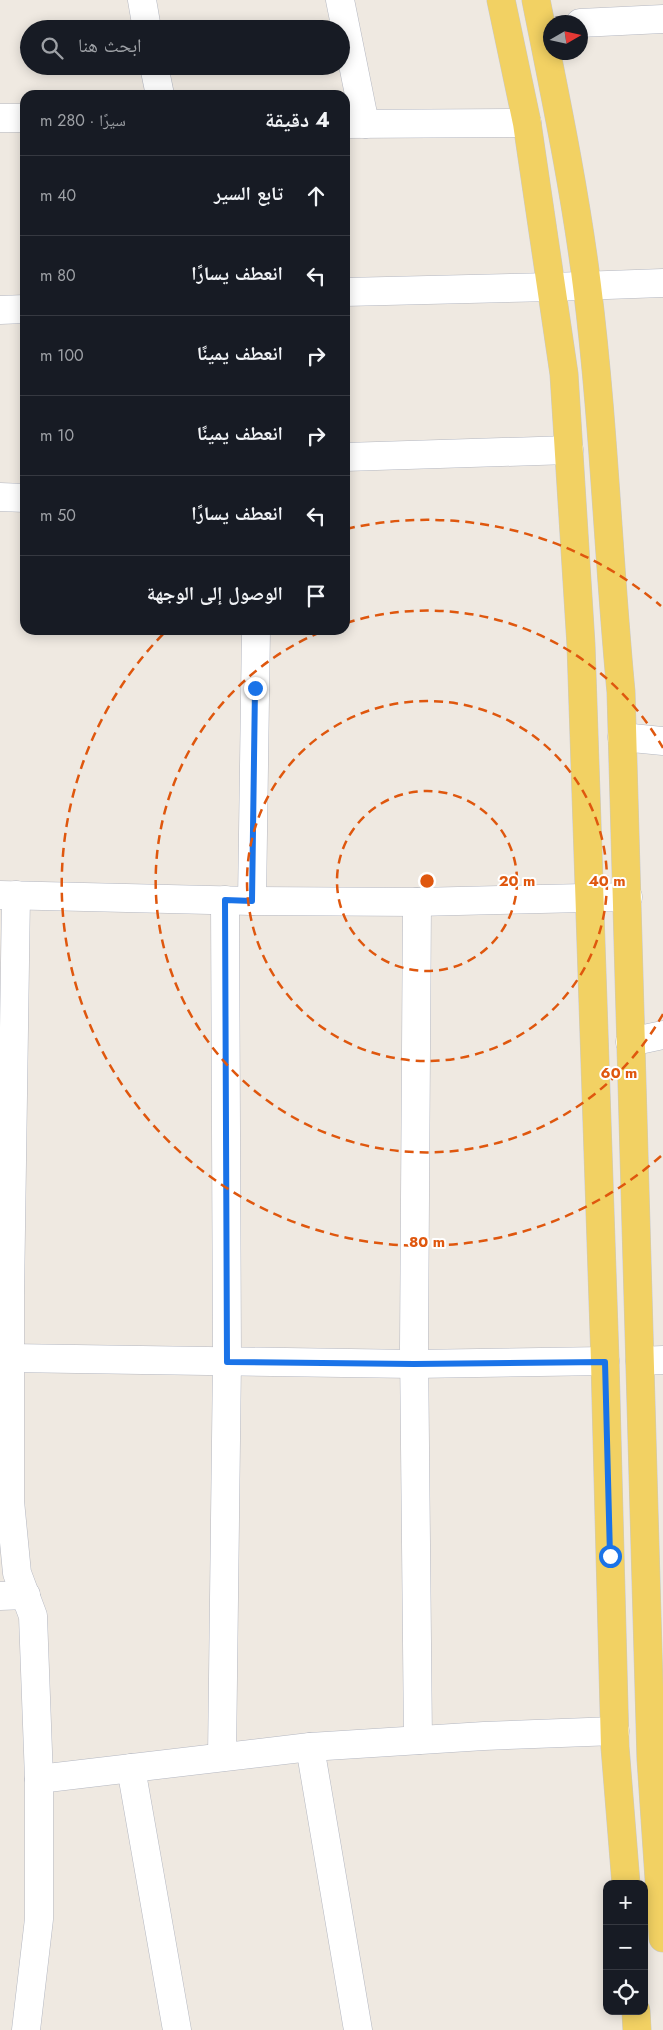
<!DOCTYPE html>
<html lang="ar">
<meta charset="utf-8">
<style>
:root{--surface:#171b24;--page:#20242c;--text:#f1f3f6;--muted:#9ea1a6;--line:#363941}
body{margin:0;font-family:Jost,"Noto Naskh Arabic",sans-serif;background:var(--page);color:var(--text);direction:rtl}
.controls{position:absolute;right:15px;bottom:15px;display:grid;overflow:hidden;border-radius:10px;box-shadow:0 2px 12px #0003}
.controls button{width:45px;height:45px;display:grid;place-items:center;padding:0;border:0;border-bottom:1px solid var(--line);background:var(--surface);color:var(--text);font:25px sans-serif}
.compass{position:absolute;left:543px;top:15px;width:45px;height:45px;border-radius:50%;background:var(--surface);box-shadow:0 2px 12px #0003;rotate:81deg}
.stop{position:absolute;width:15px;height:15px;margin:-11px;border:4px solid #1a73e8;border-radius:50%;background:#fff}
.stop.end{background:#1a73e8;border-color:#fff;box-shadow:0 1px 5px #0008}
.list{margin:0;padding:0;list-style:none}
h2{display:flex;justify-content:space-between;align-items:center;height:65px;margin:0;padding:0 20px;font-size:21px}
h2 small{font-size:16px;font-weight:400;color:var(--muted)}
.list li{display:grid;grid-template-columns:32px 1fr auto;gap:15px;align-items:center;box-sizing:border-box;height:80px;padding:0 20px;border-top:1px solid var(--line)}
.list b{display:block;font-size:19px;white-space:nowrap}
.list em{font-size:16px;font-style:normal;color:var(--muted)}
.icon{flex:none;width:28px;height:28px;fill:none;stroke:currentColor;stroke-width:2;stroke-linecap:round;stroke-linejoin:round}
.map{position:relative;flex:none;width:663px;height:2030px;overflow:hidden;direction:ltr}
.search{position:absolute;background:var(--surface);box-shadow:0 2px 12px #0003;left:20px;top:20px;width:330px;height:55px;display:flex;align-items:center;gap:12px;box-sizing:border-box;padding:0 18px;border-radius:28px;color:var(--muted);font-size:19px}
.panel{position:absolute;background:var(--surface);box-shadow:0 2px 12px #0003;left:20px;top:90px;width:330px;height:545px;border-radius:15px;direction:rtl}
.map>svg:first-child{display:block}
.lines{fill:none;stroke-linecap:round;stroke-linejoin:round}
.minor-casing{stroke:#b4b7c1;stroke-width:29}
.major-casing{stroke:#c9c9c9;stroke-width:29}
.minor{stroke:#fff;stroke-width:28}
.major{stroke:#f2d163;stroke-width:28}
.route{stroke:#1a73e8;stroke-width:6}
.ring{fill:none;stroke:#df570e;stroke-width:2.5;stroke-dasharray:9 6}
.centre{fill:#df570e;stroke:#fff;stroke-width:2.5}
.ring-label{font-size:15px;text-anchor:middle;font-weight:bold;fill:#df570e;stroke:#fff;stroke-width:4;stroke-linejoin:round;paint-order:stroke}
</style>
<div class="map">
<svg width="663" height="2030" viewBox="0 0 663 2030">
<rect width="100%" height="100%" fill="#efe9e1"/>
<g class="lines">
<g class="minor-casing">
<g id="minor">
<polyline points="142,0 147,29"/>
<polyline points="340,0 365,124"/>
<polyline points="580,23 663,19"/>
<polyline points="154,66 160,95"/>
<polyline points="0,118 25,118"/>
<polyline points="345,124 527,123"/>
<polyline points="345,292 552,287 663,283"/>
<polyline points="0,310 25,309"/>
<polyline points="345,457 569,450"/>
<polyline points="0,497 25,498"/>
<polyline points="622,737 663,741"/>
<polyline points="0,895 252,901 417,902 628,897"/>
<polyline points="16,895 10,1295 10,1501 17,1573 33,1616 39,1779 39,1919 26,2030"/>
<polyline points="252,901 256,630"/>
<polyline points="417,902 414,1347 418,1740"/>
<polyline points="630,1042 663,1035"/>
<polyline points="10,1358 414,1364 605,1361"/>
<polyline points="640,1361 663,1360"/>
<polyline points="0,1596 26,1595"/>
<polyline points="310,1747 358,2030"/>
<polyline points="222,1757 227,1361 225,900"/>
<polyline points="131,1768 177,2030"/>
<polyline points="39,1779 310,1747 484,1736 615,1731"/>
</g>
</g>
<g class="major-casing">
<g id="major">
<polyline points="501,0 527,123 564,374 581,645 605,1361 615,1747 626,1884"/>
<path d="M536,0c19,95 39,190 51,286 17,135 21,271 34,406l30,1067 12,179"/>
<polyline points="636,2011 637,2030"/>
</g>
</g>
<use href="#minor" class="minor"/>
<use href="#major" class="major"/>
</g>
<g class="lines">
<polyline class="route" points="255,688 252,901 225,900 227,1362 414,1364 605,1362 610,1556"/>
</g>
<g class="ring">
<circle cx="427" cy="881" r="90"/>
<circle cx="427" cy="881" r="180"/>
<path d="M663 1014A271 271 0 1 1 323 631M346 623A271 271 0 0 1 663 748"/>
<path d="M661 1156A361 361 0 0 1 167 630M346 529A361 361 0 0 1 661 606"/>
</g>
<circle cx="427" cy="881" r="8" class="centre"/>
<g class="ring-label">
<text x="517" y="886">20 m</text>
<text x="607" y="886">40 m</text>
<text x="619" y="1078">60 m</text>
<text x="427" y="1247">80 m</text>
</g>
</svg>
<div class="controls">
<button>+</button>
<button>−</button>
<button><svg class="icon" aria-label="locate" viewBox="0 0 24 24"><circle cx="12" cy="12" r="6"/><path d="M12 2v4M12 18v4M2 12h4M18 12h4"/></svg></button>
</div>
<svg class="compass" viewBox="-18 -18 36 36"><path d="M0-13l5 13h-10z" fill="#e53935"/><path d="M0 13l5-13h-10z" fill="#9ea1a6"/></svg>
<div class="stop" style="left:610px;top:1556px"></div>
<div class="stop end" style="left:255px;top:688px"></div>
<div class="search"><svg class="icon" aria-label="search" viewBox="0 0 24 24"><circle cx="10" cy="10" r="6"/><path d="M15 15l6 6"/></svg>ابحث هنا</div>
<section class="panel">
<h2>4 دقيقة<small>سيرًا · 280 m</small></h2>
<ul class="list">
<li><svg class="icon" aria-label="ahead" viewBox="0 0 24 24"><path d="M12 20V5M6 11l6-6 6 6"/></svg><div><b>تابع السير</b></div><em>40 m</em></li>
<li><svg class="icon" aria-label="left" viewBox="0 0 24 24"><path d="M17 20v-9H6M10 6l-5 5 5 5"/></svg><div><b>انعطف يسارًا</b></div><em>80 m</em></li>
<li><svg class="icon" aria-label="right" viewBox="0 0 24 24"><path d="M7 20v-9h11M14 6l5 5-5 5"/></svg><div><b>انعطف يمينًا</b></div><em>100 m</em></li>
<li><svg class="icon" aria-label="right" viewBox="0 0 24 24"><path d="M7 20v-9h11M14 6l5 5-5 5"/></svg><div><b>انعطف يمينًا</b></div><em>10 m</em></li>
<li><svg class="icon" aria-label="left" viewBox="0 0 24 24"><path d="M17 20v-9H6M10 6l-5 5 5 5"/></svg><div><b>انعطف يسارًا</b></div><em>50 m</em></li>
<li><svg class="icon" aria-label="arrive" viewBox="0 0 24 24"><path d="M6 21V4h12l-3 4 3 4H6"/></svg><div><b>الوصول إلى الوجهة</b></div></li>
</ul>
</section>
</div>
